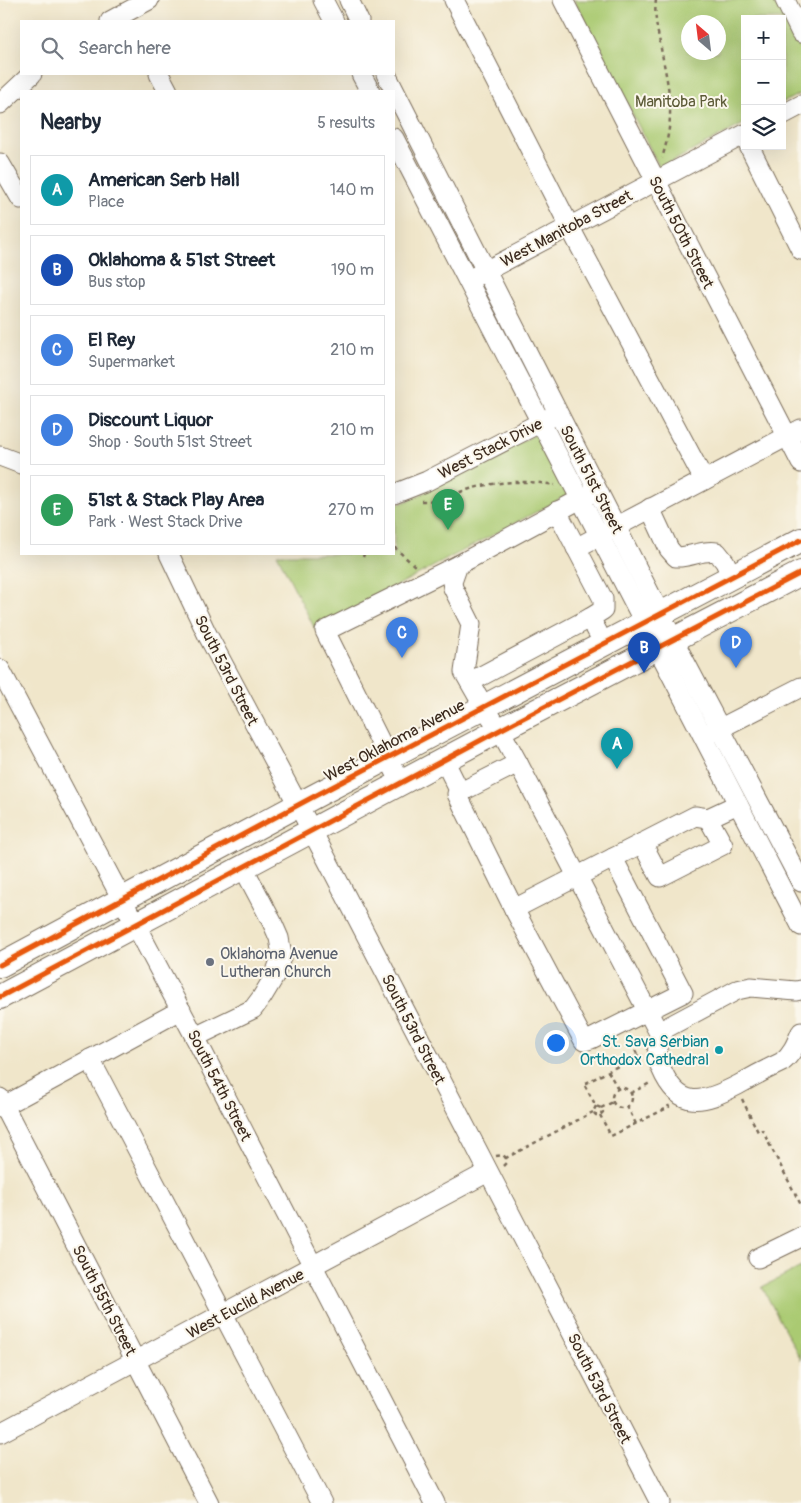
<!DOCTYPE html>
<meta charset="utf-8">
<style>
:root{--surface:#fff;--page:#f2f2f3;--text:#1f2937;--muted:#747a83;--line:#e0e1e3;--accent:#ea580c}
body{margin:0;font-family:Pangolin,sans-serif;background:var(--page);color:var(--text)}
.controls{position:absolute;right:15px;top:15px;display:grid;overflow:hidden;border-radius:0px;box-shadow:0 5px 20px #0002}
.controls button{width:45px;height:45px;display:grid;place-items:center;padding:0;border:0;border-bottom:1px solid var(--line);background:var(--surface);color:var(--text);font:25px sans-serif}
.compass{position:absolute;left:681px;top:15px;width:45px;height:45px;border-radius:50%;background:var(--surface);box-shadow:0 5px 20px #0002;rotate:332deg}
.you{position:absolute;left:555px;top:1042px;width:18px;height:18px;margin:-12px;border:4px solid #fff;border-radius:50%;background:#1a73e8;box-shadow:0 0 0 8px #1a73e833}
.badge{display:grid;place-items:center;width:32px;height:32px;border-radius:50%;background:var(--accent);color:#fff;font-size:16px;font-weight:700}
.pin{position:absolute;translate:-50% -41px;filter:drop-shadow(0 1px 2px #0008)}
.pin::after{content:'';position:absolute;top:26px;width:18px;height:15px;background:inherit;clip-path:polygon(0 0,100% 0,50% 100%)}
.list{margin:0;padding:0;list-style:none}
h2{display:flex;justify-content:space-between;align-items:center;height:65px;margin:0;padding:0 20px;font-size:21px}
h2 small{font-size:16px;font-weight:400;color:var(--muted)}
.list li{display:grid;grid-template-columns:32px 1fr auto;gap:15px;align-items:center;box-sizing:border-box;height:70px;margin:0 10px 10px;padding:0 10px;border:1px solid var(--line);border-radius:0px}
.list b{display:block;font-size:19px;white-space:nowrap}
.list p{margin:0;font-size:16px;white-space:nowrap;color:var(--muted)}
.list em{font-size:16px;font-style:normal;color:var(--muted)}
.icon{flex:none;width:28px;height:28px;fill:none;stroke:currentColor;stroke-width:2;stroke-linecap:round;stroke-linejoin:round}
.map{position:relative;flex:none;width:801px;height:1503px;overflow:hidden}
.search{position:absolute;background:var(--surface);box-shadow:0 5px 20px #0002;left:20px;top:20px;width:375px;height:55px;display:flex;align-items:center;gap:12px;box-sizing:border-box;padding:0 18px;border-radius:0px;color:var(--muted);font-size:19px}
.panel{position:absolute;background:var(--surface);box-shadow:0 5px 20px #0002;left:20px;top:90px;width:375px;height:465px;border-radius:0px}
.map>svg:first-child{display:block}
.green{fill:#aaca72;stroke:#727a48;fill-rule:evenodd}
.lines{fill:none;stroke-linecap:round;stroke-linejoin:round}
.minor-casing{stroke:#7a6c5a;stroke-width:21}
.major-casing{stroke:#7a6c5a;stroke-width:26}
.path{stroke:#7a6c5a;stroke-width:2.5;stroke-dasharray:4 4;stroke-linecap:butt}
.minor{stroke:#fff;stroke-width:19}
.major{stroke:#fff;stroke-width:24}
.cycleway-casing{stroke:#fbf7ec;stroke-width:8}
.cycleway{stroke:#e8590c;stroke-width:5}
.worship-dot{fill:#6b7280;stroke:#fbf7ec;stroke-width:2}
.culture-dot{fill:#0f9aa8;stroke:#fbf7ec;stroke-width:2}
.labels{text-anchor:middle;stroke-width:4;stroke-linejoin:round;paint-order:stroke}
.park-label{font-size:16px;fill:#5c5a37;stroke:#fbf7ec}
.street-label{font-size:16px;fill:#3b2a1e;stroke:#fbf7ec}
.worship-label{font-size:16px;fill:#5b616d;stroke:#fbf7ec;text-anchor:start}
.culture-label{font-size:16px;fill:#0d838f;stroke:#fbf7ec;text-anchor:end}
</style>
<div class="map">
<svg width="801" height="1503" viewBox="0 0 801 1503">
<rect width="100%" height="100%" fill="#fbf7ec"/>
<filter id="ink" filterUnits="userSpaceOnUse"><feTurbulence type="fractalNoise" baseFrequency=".02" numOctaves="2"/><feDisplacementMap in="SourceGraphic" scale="10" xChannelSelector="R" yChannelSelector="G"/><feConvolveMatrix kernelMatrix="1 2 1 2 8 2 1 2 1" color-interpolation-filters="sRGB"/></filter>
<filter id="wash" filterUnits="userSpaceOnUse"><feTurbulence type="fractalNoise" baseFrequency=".0096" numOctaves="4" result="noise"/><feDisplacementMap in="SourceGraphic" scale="20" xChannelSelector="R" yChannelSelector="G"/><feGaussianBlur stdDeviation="1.12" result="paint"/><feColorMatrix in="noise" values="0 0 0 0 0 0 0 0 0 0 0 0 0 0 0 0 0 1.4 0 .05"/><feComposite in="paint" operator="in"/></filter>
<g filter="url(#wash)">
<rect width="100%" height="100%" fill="#f0e6ca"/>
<g class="green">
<path d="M574,0h201l26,51v42l-19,10v-84h-37v104l-85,45zM688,22h30v30h-30z"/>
<polygon points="536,434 568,495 315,629 277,554 394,554 394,506 412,499"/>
<polygon points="801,1267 801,1360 762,1287"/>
</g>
</g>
<g filter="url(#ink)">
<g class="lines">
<g class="minor-casing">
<g id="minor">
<polyline points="323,0 334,21"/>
<polyline points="349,0 359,21"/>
<polyline points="454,0 576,239 704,480"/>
<polyline points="563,0 801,463"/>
<polyline points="785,0 801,33"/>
<polyline points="110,21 149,0"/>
<polyline points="159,74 168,91"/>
<polyline points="361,74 370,91"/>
<polyline points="386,74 673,639 801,882"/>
<polyline points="0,104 32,74"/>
<polyline points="782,115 801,105"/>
<polyline points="394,138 801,926"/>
<polyline points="749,146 801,250"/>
<polyline points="0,163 21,199"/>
<polyline points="476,276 745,134"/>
<polyline points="0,456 21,464"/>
<polyline points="394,494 427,481 551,417"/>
<polyline points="590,494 458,565 452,582 453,588 471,624 464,672 484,707 500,730 518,763 660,1035"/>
<path d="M650,508l19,41 7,8c14,1 26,-8 41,-5l8,10 6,14"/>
<polyline points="557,511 603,599 603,610 590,618 604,644"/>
<polyline points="576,548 801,429"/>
<polyline points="169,554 207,634 321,848 660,1503"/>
<polyline points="0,669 195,1037 435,1503"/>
<polyline points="470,682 590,618"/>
<polyline points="709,734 801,687"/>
<polyline points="444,760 460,792"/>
<polyline points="518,763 457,794 514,909 584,1041 591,1039 683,993 613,858 695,816 708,818 738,804"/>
<polyline points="401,783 325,631 458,565"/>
<polyline points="642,843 660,877 723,845 708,818"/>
<polyline points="514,909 613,858"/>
<path d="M801,990l-5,1 -45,-4 -14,3 -71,38c-9,12 -11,26 -5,40 18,43 42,35 77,17 14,-8 29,-16 44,-23 10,-8 14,-18 19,-30"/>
<polyline points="195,1037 253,1009 262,997 274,977 282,955 279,938 272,922 243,867"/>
<polyline points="90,1059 322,1503"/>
<polyline points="0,1098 209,1503"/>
<polyline points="0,1108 181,1010"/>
<polyline points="758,1258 801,1237"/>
<polyline points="0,1433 488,1172"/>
</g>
</g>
<g class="major-casing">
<g id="major">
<polyline points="0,965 313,797 801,540"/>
<polyline points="0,997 500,730 801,573"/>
</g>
</g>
<g class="path">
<path d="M656,0c-2,14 1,29 4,43 8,45 17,69 2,115"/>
<path d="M421,501c18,1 31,-7 49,-12 27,-8 57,-9 85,-4"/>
<polyline points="394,547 417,568"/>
<polyline points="363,557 364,554"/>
<polyline points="628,1036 638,1056"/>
<polyline points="608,1071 618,1089"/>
<circle cx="622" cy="1098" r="10"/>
<polyline points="631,1093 652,1082"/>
<polyline points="742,1099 758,1132 762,1130 801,1205"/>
<polyline points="596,1106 593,1112 596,1115 600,1115 603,1112 601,1108 596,1106 584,1084 641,1054 642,1056"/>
<polyline points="627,1106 636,1124"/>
<polyline points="601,1108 613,1102"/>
<polyline points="600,1115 611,1136 669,1107 668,1105"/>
<polyline points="496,1156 503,1155 506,1158"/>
<polyline points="503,1166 506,1163 506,1158 593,1112"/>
</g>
<use href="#minor" class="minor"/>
<use href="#major" class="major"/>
<g class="cycleway-casing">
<g id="cycleway">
<polyline points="0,965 313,797 801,540"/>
<polyline points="0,997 500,730 801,573"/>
</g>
</g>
<use href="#cycleway" class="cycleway"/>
</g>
</g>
<circle class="worship-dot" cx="210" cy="962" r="5"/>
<circle class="culture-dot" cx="719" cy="1050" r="5"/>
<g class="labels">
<g class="park-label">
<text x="681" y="107">Manitoba Park</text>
</g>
<g class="street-label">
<text transform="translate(566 228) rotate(-28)" y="6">West Manitoba Street</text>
<text transform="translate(682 232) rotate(63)" y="6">South 50th Street</text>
<text transform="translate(490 448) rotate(-27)" y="6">West Stack Drive</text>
<text transform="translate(592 479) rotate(63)" y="6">South 51st Street</text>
<text transform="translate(227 670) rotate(63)" y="6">South 53rd Street</text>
<text transform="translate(394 740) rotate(-28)" y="6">West Oklahoma Avenue</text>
<text transform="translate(414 1029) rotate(63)" y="6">South 53rd Street</text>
<text transform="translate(220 1085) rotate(63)" y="6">South 54th Street</text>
<text transform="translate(105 1300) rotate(63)" y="6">South 55th Street</text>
<text transform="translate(245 1303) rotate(-28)" y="6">West Euclid Avenue</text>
<text transform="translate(600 1388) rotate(63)" y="6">South 53rd Street</text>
</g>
<g class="worship-label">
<text x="220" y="959">Oklahoma Avenue<tspan x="220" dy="18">Lutheran Church</tspan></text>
</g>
<g class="culture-label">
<text x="709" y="1047">St. Sava Serbian<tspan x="709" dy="18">Orthodox Cathedral</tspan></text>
</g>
</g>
</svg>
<div class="controls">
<button>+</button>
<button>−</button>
<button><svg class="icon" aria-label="layers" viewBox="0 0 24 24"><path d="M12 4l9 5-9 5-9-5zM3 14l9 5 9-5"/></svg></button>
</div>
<svg class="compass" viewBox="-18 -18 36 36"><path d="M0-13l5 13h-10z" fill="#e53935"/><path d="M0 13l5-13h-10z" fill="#747a83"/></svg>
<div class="you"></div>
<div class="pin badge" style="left:617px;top:769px;background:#0f9aa8">A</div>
<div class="pin badge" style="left:644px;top:673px;background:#1a4fb4">B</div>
<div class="pin badge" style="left:402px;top:658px;background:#3f7fe0">C</div>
<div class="pin badge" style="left:736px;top:668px;background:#3f7fe0">D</div>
<div class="pin badge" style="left:448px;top:530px;background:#2e9e5b">E</div>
<div class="search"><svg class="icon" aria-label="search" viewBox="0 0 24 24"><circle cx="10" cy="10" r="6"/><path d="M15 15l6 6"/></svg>Search here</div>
<section class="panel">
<h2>Nearby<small>5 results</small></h2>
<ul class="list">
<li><span class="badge" style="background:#0f9aa8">A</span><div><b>American Serb Hall</b><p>Place</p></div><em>140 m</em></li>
<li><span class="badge" style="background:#1a4fb4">B</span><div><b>Oklahoma &amp; 51st Street</b><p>Bus stop</p></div><em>190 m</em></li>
<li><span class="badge" style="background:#3f7fe0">C</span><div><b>El Rey</b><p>Supermarket</p></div><em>210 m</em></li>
<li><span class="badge" style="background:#3f7fe0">D</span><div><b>Discount Liquor</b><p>Shop · South 51st Street</p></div><em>210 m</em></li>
<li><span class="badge" style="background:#2e9e5b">E</span><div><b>51st &amp; Stack Play Area</b><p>Park · West Stack Drive</p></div><em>270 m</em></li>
</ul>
</section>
</div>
